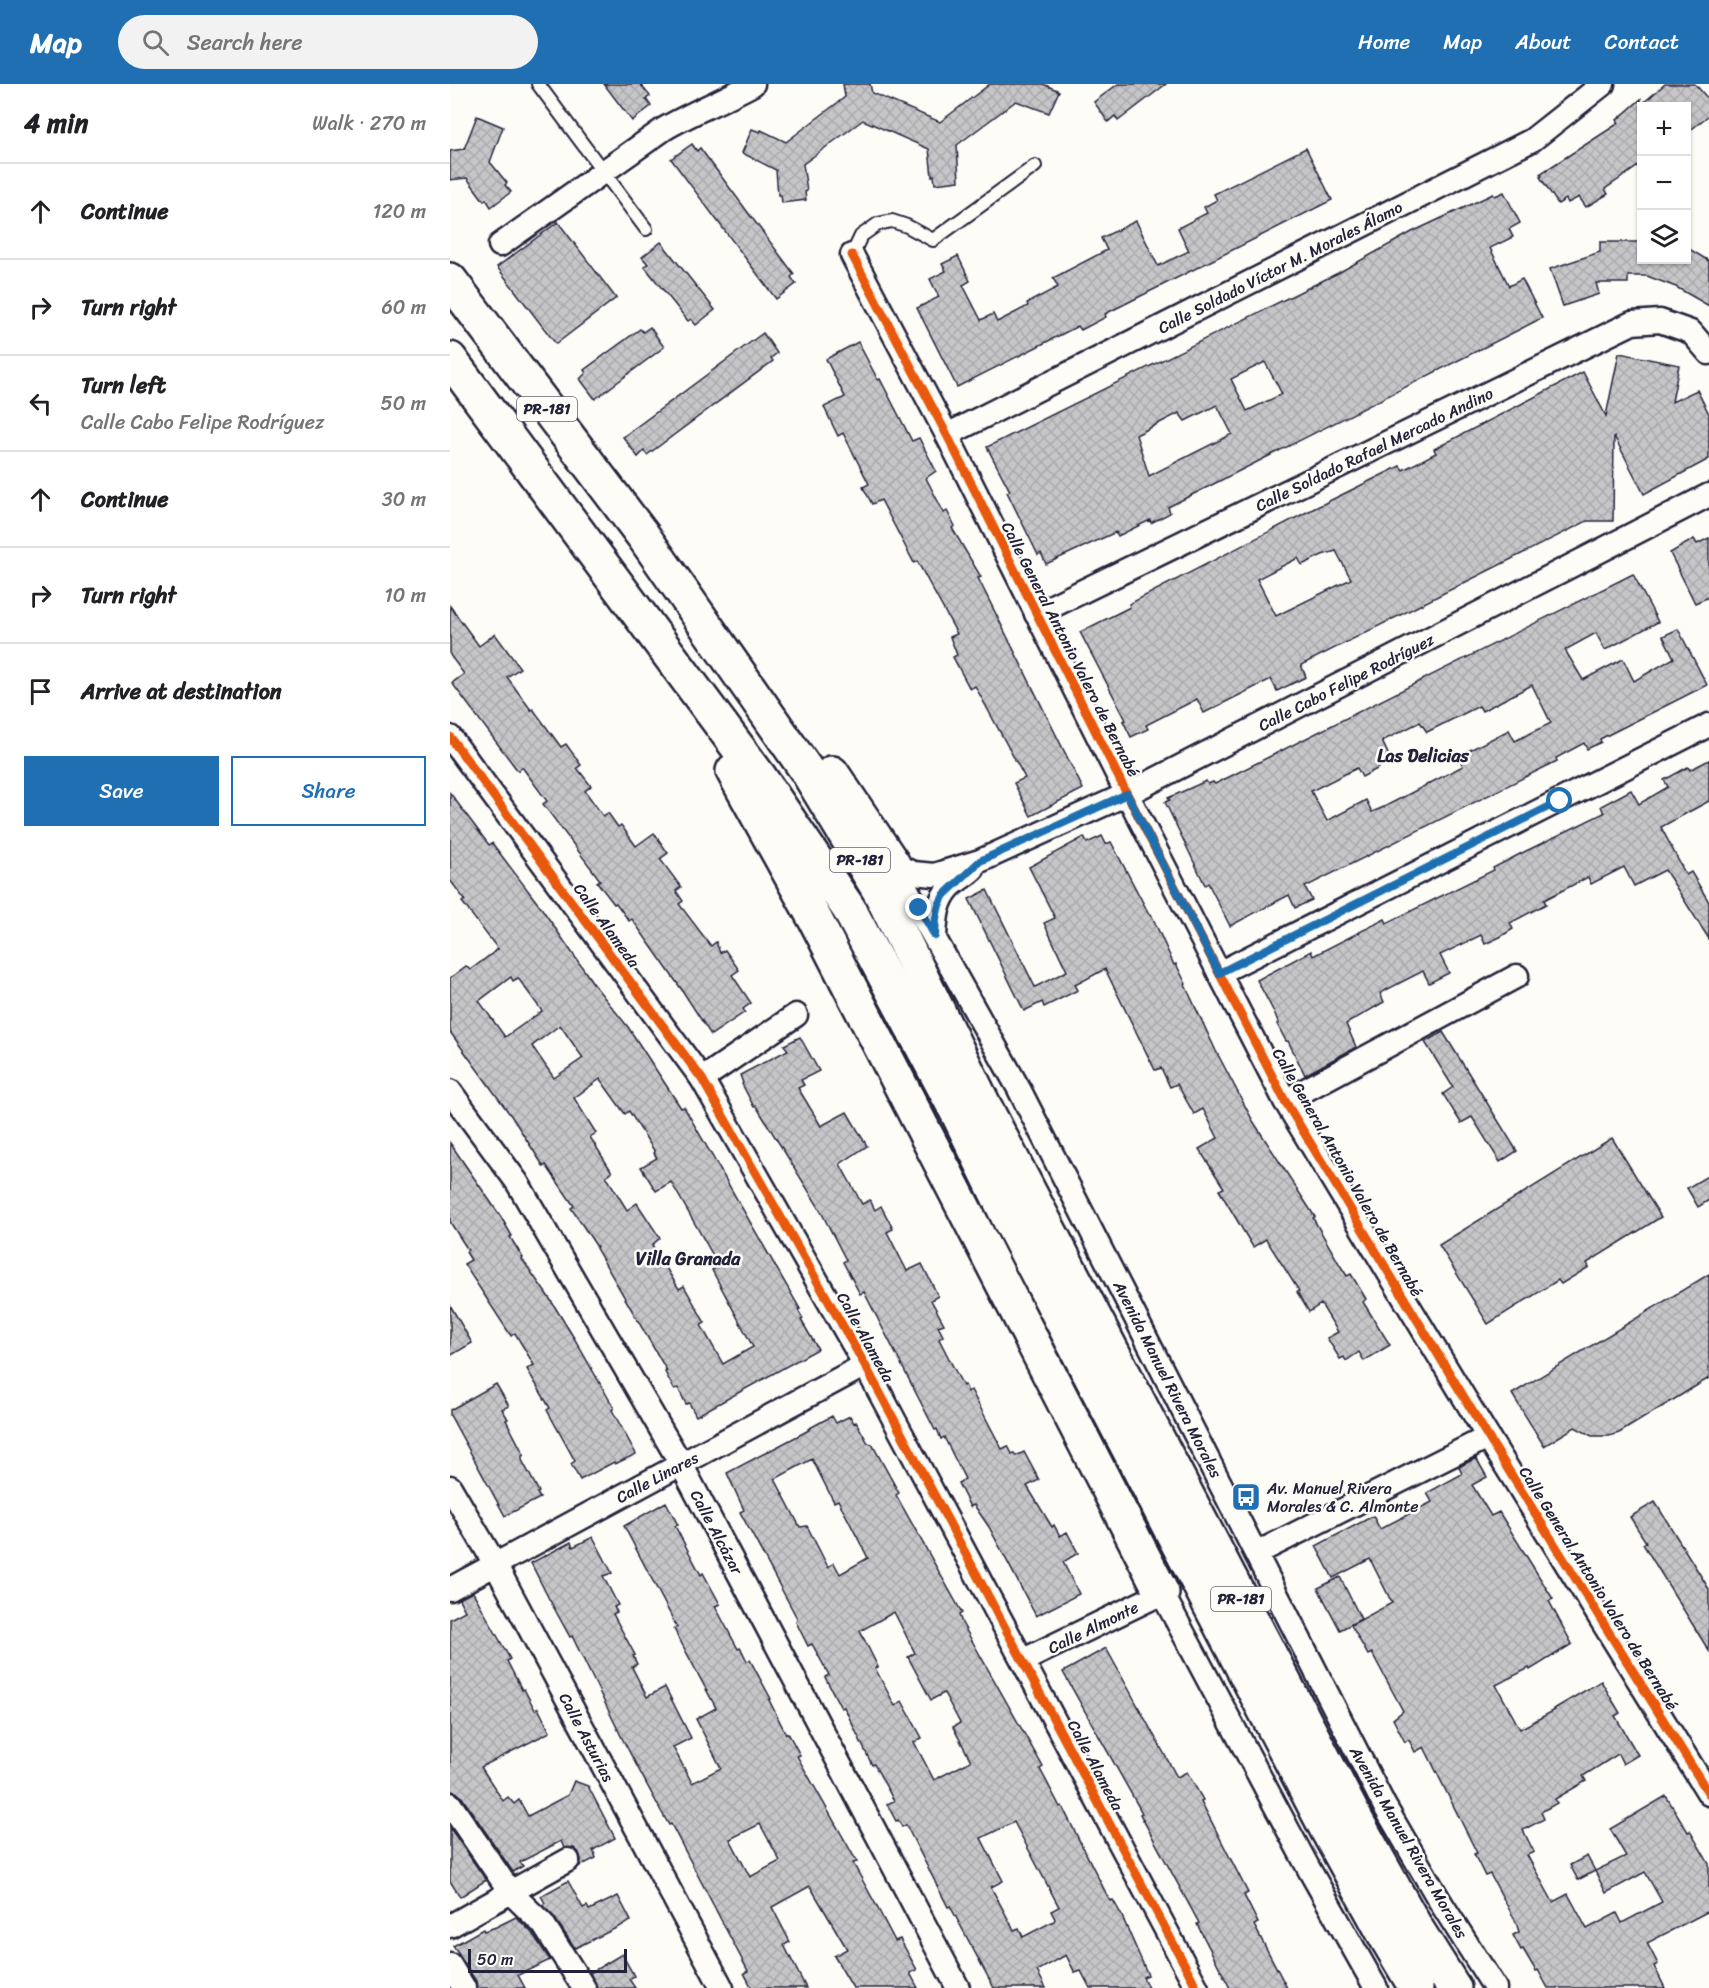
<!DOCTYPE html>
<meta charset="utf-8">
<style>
:root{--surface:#fff;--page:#f2f2f2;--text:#202124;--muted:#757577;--line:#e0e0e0;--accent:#1f6fb2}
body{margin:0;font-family:Sriracha,sans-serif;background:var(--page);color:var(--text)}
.controls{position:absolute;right:18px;top:18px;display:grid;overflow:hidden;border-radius:0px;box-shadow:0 2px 4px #0004}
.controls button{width:54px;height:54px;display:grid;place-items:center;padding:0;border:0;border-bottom:2px solid var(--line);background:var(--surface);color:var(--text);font:30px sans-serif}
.scale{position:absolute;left:18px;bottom:15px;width:159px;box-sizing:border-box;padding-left:6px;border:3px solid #22223b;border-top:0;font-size:16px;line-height:21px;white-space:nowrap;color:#22223b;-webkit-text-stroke:4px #fdfcf7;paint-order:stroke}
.stop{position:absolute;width:18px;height:18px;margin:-14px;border:4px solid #1f6fb2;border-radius:50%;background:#fff}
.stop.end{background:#1f6fb2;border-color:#fff;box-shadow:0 2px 6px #0008}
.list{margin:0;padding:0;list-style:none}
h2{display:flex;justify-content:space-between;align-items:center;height:78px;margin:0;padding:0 24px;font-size:26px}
h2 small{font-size:20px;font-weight:400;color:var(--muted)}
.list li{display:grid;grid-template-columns:39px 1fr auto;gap:18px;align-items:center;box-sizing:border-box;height:96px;padding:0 24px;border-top:2px solid var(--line)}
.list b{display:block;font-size:22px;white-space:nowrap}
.list p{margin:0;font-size:20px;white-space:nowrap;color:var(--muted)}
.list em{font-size:20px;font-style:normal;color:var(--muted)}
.actions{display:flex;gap:12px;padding:18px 24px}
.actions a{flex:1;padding:14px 0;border:2px solid var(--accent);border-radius:0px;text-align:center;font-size:21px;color:var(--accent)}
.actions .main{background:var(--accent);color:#fff}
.icon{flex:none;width:33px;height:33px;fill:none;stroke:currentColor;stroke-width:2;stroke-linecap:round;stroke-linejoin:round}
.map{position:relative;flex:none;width:1259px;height:1904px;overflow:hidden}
header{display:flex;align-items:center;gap:36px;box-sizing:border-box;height:84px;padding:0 30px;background:var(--accent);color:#fff}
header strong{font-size:28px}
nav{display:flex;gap:33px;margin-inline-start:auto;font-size:21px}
.search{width:420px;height:54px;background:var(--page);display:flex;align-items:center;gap:15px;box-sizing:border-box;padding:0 21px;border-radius:33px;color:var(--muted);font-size:22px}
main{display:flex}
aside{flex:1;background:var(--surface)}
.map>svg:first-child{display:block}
.building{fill:url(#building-cross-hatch);stroke:#22223b;stroke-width:1.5;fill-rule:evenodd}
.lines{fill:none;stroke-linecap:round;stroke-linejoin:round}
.service-casing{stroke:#22223b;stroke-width:16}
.minor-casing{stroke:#22223b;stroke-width:27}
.trunk-casing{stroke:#22223b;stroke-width:38}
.service{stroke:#fdfcf7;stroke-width:12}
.minor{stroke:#fdfcf7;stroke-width:22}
.trunk{stroke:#fdfcf7;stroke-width:33}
.cycleway-casing{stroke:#fdfcf7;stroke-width:13}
.cycleway{stroke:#e8590c;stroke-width:9}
.route{stroke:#1f6fb2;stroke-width:8}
.labels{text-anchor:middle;stroke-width:5;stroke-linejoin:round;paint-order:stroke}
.shield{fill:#fdfcf7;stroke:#646373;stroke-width:1.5}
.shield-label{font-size:15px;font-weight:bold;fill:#22223b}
.street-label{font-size:16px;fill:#22223b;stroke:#fdfcf7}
.poi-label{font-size:16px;fill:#22223b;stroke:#fdfcf7;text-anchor:start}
.neighbourhood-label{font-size:18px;font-weight:bold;fill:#22223b;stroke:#fdfcf7}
</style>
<header>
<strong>Map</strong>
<div class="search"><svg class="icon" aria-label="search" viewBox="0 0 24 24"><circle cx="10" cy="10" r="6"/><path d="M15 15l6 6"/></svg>Search here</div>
<nav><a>Home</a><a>Map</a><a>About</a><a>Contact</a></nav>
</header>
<main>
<aside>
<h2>4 min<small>Walk · 270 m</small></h2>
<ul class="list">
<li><svg class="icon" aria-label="ahead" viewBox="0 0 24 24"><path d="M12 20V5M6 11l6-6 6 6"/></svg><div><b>Continue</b></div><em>120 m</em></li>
<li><svg class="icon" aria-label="right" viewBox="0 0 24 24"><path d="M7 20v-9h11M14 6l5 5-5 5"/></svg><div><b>Turn right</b></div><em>60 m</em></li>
<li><svg class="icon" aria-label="left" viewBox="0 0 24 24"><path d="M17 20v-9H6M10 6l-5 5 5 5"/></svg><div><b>Turn left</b><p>Calle Cabo Felipe Rodríguez</p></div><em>50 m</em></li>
<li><svg class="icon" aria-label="ahead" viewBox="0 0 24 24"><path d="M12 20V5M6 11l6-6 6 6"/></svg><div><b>Continue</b></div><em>30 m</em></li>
<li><svg class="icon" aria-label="right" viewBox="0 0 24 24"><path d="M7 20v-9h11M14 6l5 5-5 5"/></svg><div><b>Turn right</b></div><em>10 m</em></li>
<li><svg class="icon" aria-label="arrive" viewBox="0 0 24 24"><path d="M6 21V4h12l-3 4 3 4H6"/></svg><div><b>Arrive at destination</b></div></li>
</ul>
<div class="actions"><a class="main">Save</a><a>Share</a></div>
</aside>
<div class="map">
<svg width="1259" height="1904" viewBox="0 0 1259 1904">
<defs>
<pattern id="building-cross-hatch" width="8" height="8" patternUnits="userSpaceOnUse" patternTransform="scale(1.5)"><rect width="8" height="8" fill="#c6c6c8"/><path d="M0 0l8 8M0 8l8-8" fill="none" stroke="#aaaaad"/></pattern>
</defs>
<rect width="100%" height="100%" fill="#fdfcf7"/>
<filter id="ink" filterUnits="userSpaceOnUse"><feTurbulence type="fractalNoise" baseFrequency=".0167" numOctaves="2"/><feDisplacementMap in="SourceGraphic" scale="12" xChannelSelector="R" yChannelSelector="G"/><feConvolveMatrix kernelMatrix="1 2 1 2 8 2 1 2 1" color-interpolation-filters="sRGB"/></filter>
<g filter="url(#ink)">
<g class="building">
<polygon points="154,0 190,0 200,12 196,15 201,22 182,37"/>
<polygon points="393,0 420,0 422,9 490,38 540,0 593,0 609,7 599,29 566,17 507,61 509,97 485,100 484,91 482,92 479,65 413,36 353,80 357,107 355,108 356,116 332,119 331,111 328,111 326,86 292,69 302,45 310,48 311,46 336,58 395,13"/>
<polygon points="668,0 716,0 668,37 665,32 658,38 644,18"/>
<polygon points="1215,0 1245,0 1259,16 1259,31 1236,50 1236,22 1191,22 1191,80 1155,105 1158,110 1136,123 1129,113 1118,119 1116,115 1108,120 1090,93 1092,92 1090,90 1169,39 1167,36 1191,15 1191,21"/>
<polygon points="27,32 53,43 40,78 57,99 55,101 61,108 41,123 36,115 34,117 17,94 0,96 0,67 14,65"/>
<polygon points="242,60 247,67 250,64 344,190 341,193 346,200 326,215 221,75"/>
<polygon points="856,64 882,116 655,230 656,233 631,246 628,242 507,303 467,224 489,213 480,195 496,187 492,180 508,172 520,197 513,201 531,236 543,230 547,238 578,222 577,219 608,203 603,194 657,166 651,154 686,137 708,182 739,167 728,144 757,129 754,123 767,116 764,110"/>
<path d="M1054,108l16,31 -11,6 4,8 -23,11 19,38 13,-7 20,39 -374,189 2,6 -19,10 -1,-3 -32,16 -2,-4 -70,32 -5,-11 -3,2 -31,-63 3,-1 -23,-44 351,-174 74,-41 81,-38 2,2zM815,278l17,32 -35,17 -16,-32zM767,321l15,29 -83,42 -13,-41 43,-22 6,8z"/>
<polygon points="108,138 166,214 106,260 47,183"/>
<polygon points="211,158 265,226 246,241 241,235 238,237 194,182 198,180 192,173"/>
<polygon points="1150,158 1188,158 1188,176 1236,176 1236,163 1259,177 1259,222 1226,203 1197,192 1178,192 1178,199 1146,199 1149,210 1113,222 1100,185 1150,168"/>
<polygon points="200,243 214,263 145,315 130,295 136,289 134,286 190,245 193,248"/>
<polygon points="313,249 327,269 321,274 323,277 197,371 194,367 188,373 173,353"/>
<polygon points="408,258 428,296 430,295 462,357 469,354 486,387 476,394 494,429 497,427 505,442 502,444 531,493 528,494 633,705 581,732 564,699 575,694 525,602 520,605 503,573 507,571 500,553 507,550 467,477 464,479 431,416 422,420 413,403 419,400 393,349 388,352 374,323 395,313 376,275"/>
<path d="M1169,269l60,12 -7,37 25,-12 12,24v45l-65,35 -30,-58 -1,85h-26l-286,144 5,12 -29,14 -6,-12 -67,34 -7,-14 -51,26 2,4 -17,8 -8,-16 3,-1 -46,-88 50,-25 -1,-3 180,-93 91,-45 3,4 33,-17 -2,-4 149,-77 23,44zM886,467l15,28 -75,37 -19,-37 41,-21 4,7 20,-10z"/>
<polygon points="1259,454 1259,513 1245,519 1220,469 1244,455 1247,460"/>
<path d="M1183,490l25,48 -53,28 -9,-17 -31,17 18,30 40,-21 11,22 40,-23 -11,-22 15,-7 29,56 -107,54 1,3 -14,7 -3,-6 -28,15 1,3 -252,126 7,13 -17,8 -6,-13 -59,31 -22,-43 -3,2 -40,-83 5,-2 -2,-2 38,-17 2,3 5,-2 2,2zM1082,601l19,38 -36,18 -6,-11 -51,26 5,10 -79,41 -12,5 -6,-12 -39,21 -16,-30 46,-23 5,9 17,-9 -2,-5 12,-7 -7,-15 38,-19 7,10 52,-26 3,5z"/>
<polygon points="0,522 29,562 45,550 70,584 57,593 81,626 83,625 111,663 116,660 131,681 127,684 141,702 135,707 153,732 158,729 168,743 171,741 186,762 204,749 218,769 210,775 231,803 226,807 233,817 229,820 261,862 266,858 270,869 275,866 289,886 282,891 301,919 293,925 295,928 261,951 232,906 182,835 179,837 166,819 164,820 147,798 150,796 93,720 97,717 72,683 68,687 2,599 14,590 0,571"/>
<polygon points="1259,676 1259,717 1211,743 1236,791 1241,788 1259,818 1259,855 1215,786 1184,802 1174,783 1141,800 1138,793 1094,816 1096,820 1060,839 1063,845 1050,853 1035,860 1031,851 990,871 999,889 979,899 973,887 930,909 934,918 896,940 906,963 855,991 838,957 836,957 827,940 829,940 825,930 807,896 861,867 863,872 935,835 937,839 1044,786 1043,784 1070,770 1154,729 1151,722 1181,706 1189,720 1218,703 1214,696 1238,683 1240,686"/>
<path d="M0,709l39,52 3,-2 50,66 53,77 33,41 53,81 3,-1 116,202 -2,1 5,9 -2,1 17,29 -122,67 -7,-13 -3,1 -8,-16 -4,1 -9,-17 2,-1 -71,-123 1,-1 -26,-39 3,-2 -28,-41 -2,2 -32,-50 -62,-85v-54l16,-12 4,4 28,-21 -36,-47 3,-2 -15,-20zM61,893l2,4 5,-3 24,33 -37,26 -26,-36zM110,941l23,33 -29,20 -22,-32zM150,995l25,35 4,-3 26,41 -1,1 3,5 -16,9 15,24 15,-9 48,84 -7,4 41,77 -30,17 -22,-39 4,-2 -21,-37 -5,3 -27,-44 8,-7 -23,-35 -10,7 -21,-34 6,-4 -22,-35 6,-4 -22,-35z"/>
<polygon points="652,752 656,760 661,758 699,830 701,830 724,881 726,880 736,900 735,901 766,967 803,1037 865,1133 863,1134 890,1181 897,1192 901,1190 916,1215 913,1218 940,1261 914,1277 909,1268 896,1277 894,1273 890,1275 877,1254 888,1248 871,1220 859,1228 847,1208 849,1207 816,1155 803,1163 769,1106 774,1104 749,1065 768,1054 753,1025 744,1030 727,1000 720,1003 711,984 705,986 655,885 625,901 628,906 594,923 592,918 574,927 519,815 537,806 585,903 617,887 594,839 605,834 579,783 634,753 637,759"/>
<polygon points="993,948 1067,1067 1050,1078 1022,1033 1011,1039 993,1010 1003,1003 975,958"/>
<polygon points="350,953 369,987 351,996 354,1001 348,1004 371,1042 397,1028 417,1062 390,1080 412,1120 420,1116 425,1126 431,1122 443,1145 437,1148 457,1187 472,1180 488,1212 481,1216 494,1240 488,1242 493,1252 489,1255 513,1302 515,1301 518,1308 521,1306 552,1365 558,1362 562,1370 564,1369 566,1372 574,1368 589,1396 577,1402 602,1443 604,1441 610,1452 617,1448 628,1469 613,1478 629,1510 586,1532 539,1443 524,1421 520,1423 508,1399 515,1395 494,1353 491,1355 487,1345 485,1346 414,1208 410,1210 393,1178 396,1176 368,1122 306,1022 304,1023 292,1000 293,999 290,991 338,966 334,961"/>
<polygon points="1162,1054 1211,1133 1137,1179 1139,1183 1111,1200 1108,1196 1038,1240 989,1161"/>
<polygon points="0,1059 51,1133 62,1152 60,1153 73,1174 72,1175 100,1215 124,1254 164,1324 162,1326 186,1370 165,1380 164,1378 130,1396 121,1380 125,1377 97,1326 100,1324 77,1285 84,1281 65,1249 61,1252 14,1180 21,1176 16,1168 18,1166 0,1138"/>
<polygon points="1259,1091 1259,1116 1248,1123 1237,1104"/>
<polygon points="1259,1190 1259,1294 1169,1349 1159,1352 1142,1352 1125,1343 1094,1362 1062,1310"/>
<polygon points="0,1221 22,1259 0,1272"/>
<polygon points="46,1300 59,1322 52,1325 58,1335 56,1336 74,1371 72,1372 72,1376 89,1408 87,1409 90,1414 55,1432 0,1331 0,1326"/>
<path d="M382,1332l4,7 14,-7 4,7 2,-1 12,21 4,1 27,49 -3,2 66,118 -3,2 3,8 81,144 -3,2 20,38 2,-1 48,95 3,-1 8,14 27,61 -5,2 5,11h-58l-9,-17 -6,2 -9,-18 -29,16 9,17h-52l-44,-82 -2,1 -42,-82 -4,2 -4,-7 -2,1 -9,-17 7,-3 -20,-37 -2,1 -28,-58 -3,1 -16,-31 4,-2 -17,-31 -4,2 -12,-24 1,-4 -57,-106 4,-2 -17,-37 82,-43 -1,-1zM362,1375l22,43 4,-2 30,58 -28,16 -6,-11 -6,4 -21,-41 -7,1 -25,-48zM444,1528l21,41 -7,4 23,43 13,-7 16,30 -7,4 18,34 -37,19 -20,-38 8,-4 -20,-37 -7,5 -20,-38 3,-1 -18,-36zM564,1738l45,85 -8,4 4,8 -1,2 -31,16 -4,-9 -5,2 -23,-43 12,-6 -22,-43z"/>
<polygon points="1026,1374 1037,1393 1022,1401 1041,1432 1049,1428 1103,1515 1099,1517 1122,1560 1080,1586 1079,1584 1046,1601 1070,1645 1105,1626 1104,1625 1151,1597 1170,1629 1165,1632 1188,1671 1173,1680 1168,1670 1133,1692 1136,1697 1105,1715 1107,1719 1091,1728 1094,1735 1073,1746 1084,1768 1077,1771 1103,1818 1118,1810 1137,1845 1167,1829 1172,1839 1212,1818 1195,1788 1156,1809 1145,1787 1176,1772 1160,1745 1216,1712 1238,1748 1240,1747 1259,1780 1259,1827 1197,1859 1208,1880 1204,1882 1215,1904 1098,1904 1088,1886 1086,1887 1073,1865 1071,1866 1063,1851 1069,1848 1066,1838 1040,1790 1035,1792 1024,1770 1027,1769 974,1663 965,1668 960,1658 958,1656 955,1658 943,1635 953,1627 922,1569 918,1571 901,1541 942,1519 920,1475 883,1494 866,1462 923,1432 930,1445 982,1418 977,1409 1012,1390 1009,1383"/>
<path d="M216,1418l12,23 -3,1 26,49 2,-2 17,31 -5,2 23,43 2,-1 2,3 5,10 3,-1 21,39 -2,1 17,34 2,-1 12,22 -3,1 60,106 -4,1 22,40 20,38 5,-2 17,31 -7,3 8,15h-65l-19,-32 13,-7 -37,-63 -38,21 18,35 -6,3 22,43h-54l-8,-15 4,-2 -19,-36 -58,-111 -2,1 -8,-14 -38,-71 -51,-104 -2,1 -22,-40 -17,-34 40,-21 2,5 20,-10 19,36 -9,3 15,29 -4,2 3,5 -4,2 22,41 -2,1 4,8 -5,3 15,30 18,-10 26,51 -18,9 19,36 29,-15 -25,-49 20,-11 -42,-79 3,-2 -53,-101zM310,1740l20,37 -30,16 -20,-38z"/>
<polygon points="1205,1418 1259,1505 1259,1567 1193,1460 1196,1458 1180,1433"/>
<polygon points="890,1493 911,1535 890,1546 868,1504"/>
<polygon points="23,1508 60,1575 57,1577 72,1606 74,1605 85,1626 88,1624 100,1648 31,1683 53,1717 58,1713 64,1720 69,1716 78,1732 118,1711 124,1697 138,1702 165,1754 143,1766 146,1774 130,1782 131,1776 129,1769 124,1764 114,1764 111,1757 70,1778 73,1782 63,1788 11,1712 6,1708 0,1707 0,1535 15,1527 9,1515"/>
<polygon points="656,1564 727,1693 737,1688 753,1716 751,1717 798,1809 794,1811 808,1839 804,1841 837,1904 780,1904 747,1840 749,1839 690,1730 692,1729 613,1588"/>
<polygon points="0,1744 36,1796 10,1813 0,1797"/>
<polygon points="1137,1772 1145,1787 1128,1796 1120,1781"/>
<polygon points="118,1797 133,1824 137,1822 139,1826 168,1812 181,1837 125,1864 104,1833 92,1821 95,1819 91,1812"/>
<polygon points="66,1833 82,1849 100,1876 68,1891 75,1904 27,1904 26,1897 3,1862 33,1845 34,1847 46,1843"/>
<polygon points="172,1870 184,1892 179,1895 185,1904 147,1904 140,1889"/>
</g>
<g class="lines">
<g class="service-casing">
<g id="service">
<polyline points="88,0 196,145"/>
<polyline points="402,171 411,152 428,140 442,137 457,142 483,156 585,82"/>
</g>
</g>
<g class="minor-casing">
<g id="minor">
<path d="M50,161l164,-116c29,-17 60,-29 89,-45"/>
<polyline points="402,171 497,351 677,710 835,1017 1038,1353 1259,1710"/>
<polyline points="497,351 1082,56 1153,0"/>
<polyline points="586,530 1182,239 1210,237 1241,248 1259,269"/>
<polyline points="0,653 252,995 415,1281 747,1904"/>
<polyline points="443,780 569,1005 934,1721 991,1819 1045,1904"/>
<polyline points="443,780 463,789 484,791 530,777 677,710 1259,411"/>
<path d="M485,852c1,-18 2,-35 15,-49 7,-7 16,-11 23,-18"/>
<polyline points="769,889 1259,641"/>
<polyline points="252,995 346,931"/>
<polyline points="0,1007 67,1098 231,1380 508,1904"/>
<polyline points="835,1017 1067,892"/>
<polyline points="0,1403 45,1480 272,1904"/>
<polyline points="807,1469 1038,1353"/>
<polyline points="0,1505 415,1281"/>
<polyline points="574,1576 712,1509 860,1787 926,1904"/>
<polyline points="0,1720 61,1809 93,1840 134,1904"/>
<polyline points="0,1842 118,1776"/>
<polyline points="0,1881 14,1904"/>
</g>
</g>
<g class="trunk-casing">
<g id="trunk">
<polyline points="0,196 194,453 357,687 430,808 534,1021 905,1734 965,1842 1004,1904"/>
<polyline points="0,275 309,692 399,825 508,1030 561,1139 876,1744 937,1855 966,1904"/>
<polyline points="283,687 366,837 712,1509"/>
<polyline points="382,689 443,780"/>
</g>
</g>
<use href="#service" class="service"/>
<use href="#minor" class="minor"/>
<use href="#trunk" class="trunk"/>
<g class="cycleway-casing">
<g id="cycleway">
<polyline points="402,171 497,351 677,710 835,1017 1038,1353 1259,1710"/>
<polyline points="0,653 252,995 415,1281 747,1904"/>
</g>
</g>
<use href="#cycleway" class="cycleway"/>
</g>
</g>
<g class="lines" filter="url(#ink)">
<polyline class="route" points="469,824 485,852 486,834 489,821 494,811 530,777 677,710 769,889 1110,717"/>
</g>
<defs>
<g id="bus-square" transform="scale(1.5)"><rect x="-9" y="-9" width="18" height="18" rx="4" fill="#1f6fb2" stroke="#fdfcf7"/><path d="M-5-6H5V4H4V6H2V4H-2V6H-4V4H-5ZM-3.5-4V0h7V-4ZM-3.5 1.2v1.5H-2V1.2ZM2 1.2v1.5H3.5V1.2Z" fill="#fff"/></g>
</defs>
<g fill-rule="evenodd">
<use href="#bus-square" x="796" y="1413"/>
</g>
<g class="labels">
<g class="shield">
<rect x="67" y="313" width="60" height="24" rx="4.5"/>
<rect x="380" y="764" width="60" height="24" rx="4.5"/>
<rect x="761" y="1503" width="60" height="24" rx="4.5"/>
</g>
<g class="shield-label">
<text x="97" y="330">PR-181</text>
<text x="410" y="781">PR-181</text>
<text x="791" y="1520">PR-181</text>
</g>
<g class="street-label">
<text transform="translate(830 183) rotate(-27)" y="6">Calle Soldado Víctor M. Morales Álamo</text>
<text transform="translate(924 365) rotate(-26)" y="6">Calle Soldado Rafael Mercado Andino</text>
<text transform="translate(621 565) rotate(63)" y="6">Calle General Antonio Valero de Bernabé</text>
<text transform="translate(896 598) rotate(-27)" y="6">Calle Cabo Felipe Rodríguez</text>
<text transform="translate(157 841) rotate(54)" y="6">Calle Alameda</text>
<text transform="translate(898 1088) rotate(60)" y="6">Calle General Antonio Valero de Bernabé</text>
<text transform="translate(416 1253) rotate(61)" y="6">Calle Alameda</text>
<text transform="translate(718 1295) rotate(63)" y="6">Avenida Manuel Rivera Morales</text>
<text transform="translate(207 1393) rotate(-28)" y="6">Calle Linares</text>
<text transform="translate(267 1448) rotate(62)" y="6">Calle Alcázar</text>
<text transform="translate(1149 1504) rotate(58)" y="6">Calle General Antonio Valero de Bernabé</text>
<text transform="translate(643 1543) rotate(-26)" y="6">Calle Almonte</text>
<text transform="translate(137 1653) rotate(62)" y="6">Calle Asturias</text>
<text transform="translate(646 1681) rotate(62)" y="6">Calle Alameda</text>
<text transform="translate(959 1758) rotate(60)" y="6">Avenida Manuel Rivera Morales</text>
</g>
<g class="poi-label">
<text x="817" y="1410">Av. Manuel Rivera<tspan x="817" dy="18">Morales &amp; C. Almonte</tspan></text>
</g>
<g class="neighbourhood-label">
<text x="973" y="678">Las Delicias</text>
<text x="238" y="1181">Villa Granada</text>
</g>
</g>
</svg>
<div class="controls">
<button>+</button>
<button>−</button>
<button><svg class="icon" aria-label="layers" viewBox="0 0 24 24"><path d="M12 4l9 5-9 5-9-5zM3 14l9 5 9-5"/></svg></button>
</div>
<div class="scale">50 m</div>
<div class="stop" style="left:1110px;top:717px"></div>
<div class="stop end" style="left:469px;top:824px"></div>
</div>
</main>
